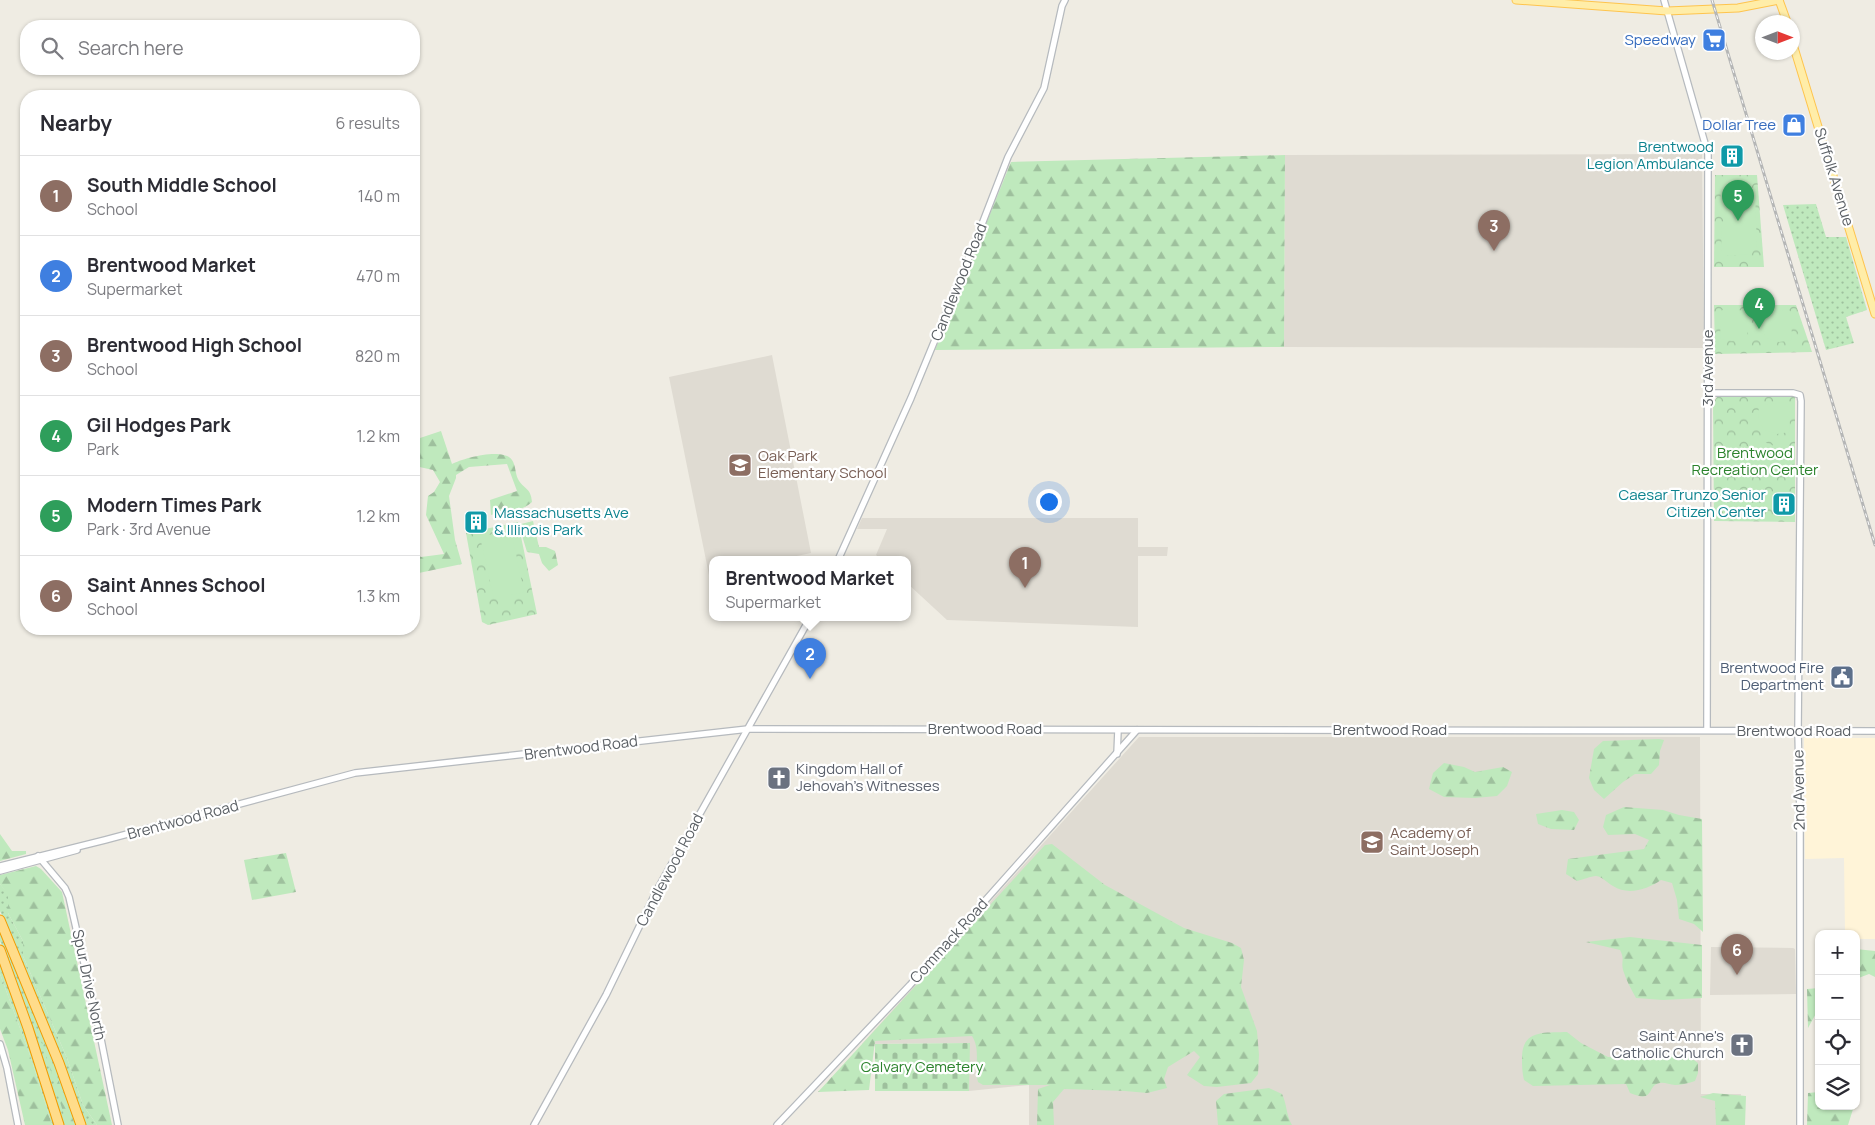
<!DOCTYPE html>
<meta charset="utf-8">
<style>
:root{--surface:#fff;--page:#f7f7f7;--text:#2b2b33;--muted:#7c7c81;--line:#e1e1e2;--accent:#f82720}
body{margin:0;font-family:Manrope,sans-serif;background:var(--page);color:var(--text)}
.controls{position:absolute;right:15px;bottom:15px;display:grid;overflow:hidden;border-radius:10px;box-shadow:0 1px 4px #0004}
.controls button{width:45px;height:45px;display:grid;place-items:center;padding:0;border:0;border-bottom:1px solid var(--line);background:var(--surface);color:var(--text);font:25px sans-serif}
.compass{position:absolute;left:1755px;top:15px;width:45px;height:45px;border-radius:50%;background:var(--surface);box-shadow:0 1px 4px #0004;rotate:90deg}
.you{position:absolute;left:1048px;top:501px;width:18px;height:18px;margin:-12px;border:4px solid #fff;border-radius:50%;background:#1a73e8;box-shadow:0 0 0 8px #1a73e833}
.badge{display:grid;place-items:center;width:32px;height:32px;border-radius:50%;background:var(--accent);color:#fff;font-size:16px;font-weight:700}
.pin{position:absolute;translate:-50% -41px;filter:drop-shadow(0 1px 2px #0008)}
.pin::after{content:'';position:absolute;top:26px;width:18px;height:15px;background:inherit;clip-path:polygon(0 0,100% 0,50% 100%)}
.popup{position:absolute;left:709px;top:556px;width:202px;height:65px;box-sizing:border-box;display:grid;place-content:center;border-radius:10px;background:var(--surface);filter:drop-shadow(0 1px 4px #0005);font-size:16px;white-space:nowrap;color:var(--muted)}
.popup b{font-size:19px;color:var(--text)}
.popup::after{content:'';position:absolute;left:50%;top:100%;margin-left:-10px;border:10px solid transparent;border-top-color:var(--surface)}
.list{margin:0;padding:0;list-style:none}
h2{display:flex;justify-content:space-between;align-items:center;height:65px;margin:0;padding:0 20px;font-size:21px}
h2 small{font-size:16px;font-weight:400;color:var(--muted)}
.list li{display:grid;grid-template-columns:32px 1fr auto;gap:15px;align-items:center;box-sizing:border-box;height:80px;padding:0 20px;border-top:1px solid var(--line)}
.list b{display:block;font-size:19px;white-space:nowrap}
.list p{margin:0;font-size:16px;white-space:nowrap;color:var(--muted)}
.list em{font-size:16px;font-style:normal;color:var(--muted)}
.icon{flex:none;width:28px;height:28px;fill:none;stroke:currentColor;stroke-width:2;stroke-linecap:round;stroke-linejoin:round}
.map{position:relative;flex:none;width:1875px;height:1125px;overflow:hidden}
.search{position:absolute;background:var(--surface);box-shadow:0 1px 4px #0004;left:20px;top:20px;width:400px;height:55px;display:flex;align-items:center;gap:12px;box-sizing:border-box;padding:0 18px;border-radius:20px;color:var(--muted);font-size:19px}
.panel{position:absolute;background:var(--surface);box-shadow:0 1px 4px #0004;left:20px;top:90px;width:400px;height:545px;border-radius:20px}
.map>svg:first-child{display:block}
.commercial{fill:#fff4d8}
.education{fill:#dfdbd2}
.grass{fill:url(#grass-dots)}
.forest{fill:url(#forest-firs)}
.cemetery{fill:url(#cemetery-stones)}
.park{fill:url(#park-crowns)}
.pitch{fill:#bfe9bd}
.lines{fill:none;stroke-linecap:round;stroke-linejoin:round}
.minor-casing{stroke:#b6babe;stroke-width:8}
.major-casing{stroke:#fec44e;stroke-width:9}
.highway-casing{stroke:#f29b00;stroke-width:11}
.minor{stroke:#fff;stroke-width:5.5}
.major{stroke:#ffeda8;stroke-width:7}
.highway{stroke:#ffdc8a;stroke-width:9}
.rail-casing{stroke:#b5b6b6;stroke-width:3}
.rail{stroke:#fff;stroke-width:1;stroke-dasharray:4;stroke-linecap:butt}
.labels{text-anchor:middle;stroke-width:4.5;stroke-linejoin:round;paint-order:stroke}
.shop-label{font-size:15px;fill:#366cbe;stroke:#fff;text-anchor:end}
.culture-label{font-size:15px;fill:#0d838f;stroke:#fff;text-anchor:end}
.street-label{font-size:15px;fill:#5b6065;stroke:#fff}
.park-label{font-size:15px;fill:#2c832d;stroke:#fff}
.education-label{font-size:15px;fill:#785e54;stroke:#fff;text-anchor:start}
.service-label{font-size:15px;fill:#4e5e75;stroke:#fff;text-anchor:end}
.worship-label{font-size:15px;fill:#5b616d;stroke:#fff;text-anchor:start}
</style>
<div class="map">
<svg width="1875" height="1125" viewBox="0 0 1875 1125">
<defs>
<pattern id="grass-dots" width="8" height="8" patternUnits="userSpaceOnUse" patternTransform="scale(1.25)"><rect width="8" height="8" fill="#bfe9bd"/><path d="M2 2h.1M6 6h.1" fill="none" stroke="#9ec09d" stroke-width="1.8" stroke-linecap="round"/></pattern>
<pattern id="forest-firs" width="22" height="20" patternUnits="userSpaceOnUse" patternTransform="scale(1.25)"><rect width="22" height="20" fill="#bfe9bd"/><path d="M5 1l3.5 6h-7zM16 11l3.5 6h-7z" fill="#9ec09d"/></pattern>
<pattern id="cemetery-stones" width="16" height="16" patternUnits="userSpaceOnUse" patternTransform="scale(1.25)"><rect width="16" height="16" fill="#bfe9bd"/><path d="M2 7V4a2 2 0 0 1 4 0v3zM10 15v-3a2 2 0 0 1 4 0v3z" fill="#9ec09d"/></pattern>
<pattern id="park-crowns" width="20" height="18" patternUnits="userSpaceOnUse" patternTransform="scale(1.25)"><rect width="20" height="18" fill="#bfe9bd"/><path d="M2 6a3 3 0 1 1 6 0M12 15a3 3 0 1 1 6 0" fill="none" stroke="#9ec09d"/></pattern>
</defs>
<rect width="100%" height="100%" fill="#efece3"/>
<polygon class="commercial" points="1804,738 1875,738 1875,939 1856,939 1856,934 1845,934 1844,858 1805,859"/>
<g class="education">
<polygon points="1702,154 1704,348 1284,347 1285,155"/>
<polygon points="772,355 811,553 778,560 712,560 712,574 709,575 669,377"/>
<polygon points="862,518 1138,518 1138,547 1168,547 1167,556 1138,556 1138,627 947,620 908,584 908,560 882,560 876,555 887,529 857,529"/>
<polygon points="1139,737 1700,737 1701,1094 1741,1094 1740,1125 1029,1125 1029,1085 969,1091 969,1043 862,1044"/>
<polygon points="1711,947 1793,948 1795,949 1796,994 1710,995"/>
</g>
<g class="grass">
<polygon points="1816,204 1826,237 1846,237 1867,310 1846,317 1854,343 1826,350 1783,205"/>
<polygon points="0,884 9,895 8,913 23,941 23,956 67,1058 83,1105 97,1125 85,1125 42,1010 0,911"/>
<polygon points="0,929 36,1014 77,1125 62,1125 29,1018 0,941"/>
<polygon points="0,961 29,1042 55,1125 52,1125 31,1058 0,974"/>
</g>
<g class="forest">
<polygon points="1285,155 1284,347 935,350 1011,162"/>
<path d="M441,431l11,33c11,-6 52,-17 60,-4 4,6 3,13 6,19 5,10 13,8 14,23 -10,10 -27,9 -41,13l-1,-15 27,-9 -10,-27 -38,3 -13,8v3l-7,18 6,44 7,24 -48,10v-21l7,4 23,-3 -18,-39 2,-19 6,-4 6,-10 -7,-12 -18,-4 2,-27z"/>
<polygon points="533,521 539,547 546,547 555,551 558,565 549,571 542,563 539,554 527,552 520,529 521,524"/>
<polygon points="1659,739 1664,740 1660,751 1659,765 1651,774 1635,774 1623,782 1604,799 1594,790 1589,778 1594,749 1603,741"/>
<polygon points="1444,763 1464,767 1475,772 1503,767 1512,772 1507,786 1497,796 1475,798 1444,797 1429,789 1433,773"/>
<path d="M1624,807l39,3 16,5 23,4 1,113 -9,-8 -15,-5 -2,-19 -5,-17 -11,-3c-13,9 -33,16 -48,6 -6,-3 -10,-9 -17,-10 -5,0 -14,4 -19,5l-11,-7 2,-15 76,-10 5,-9 -14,-6 -27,1 -5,-8 3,-12z"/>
<polygon points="1562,810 1574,812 1579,820 1574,830 1551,829 1538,824 1536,814"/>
<polygon points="0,834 12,851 26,851 26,854 0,861"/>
<path d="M1052,844l53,41 79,43 48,15 9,5 3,12 -3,27 16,44 2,24 -1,19 -7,9 -34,4 -13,-1 -17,-11 13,-18 -6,-6 -26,16 -4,12 3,9 -20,5 -22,-2 -61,-2 -11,13 1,23h-17l1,-36 12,-4h-67l-5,-3c-4,-15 3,-32 -6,-46l-97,5 -6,49 -51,2 227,-247z"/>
<polygon points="286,853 296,892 252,900 244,860"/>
<polygon points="36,866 41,869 62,892 112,1125 97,1125 83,1105 67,1058 23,956 23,941 8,913 8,895 0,884 0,875"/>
<path d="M1630,937l72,8v53l-39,2 -27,-2c-5,-9 -10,-18 -13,-28 -2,-9 2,-10 -3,-20l-34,-8z"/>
<polygon points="1856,949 1875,951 1875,977 1869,974 1856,979"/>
<polygon points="0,974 31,1058 52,1125 25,1125 8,1050 0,1029"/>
<polygon points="1819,988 1819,1008 1808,1028 1807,989"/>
<path d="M1567,1032l14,11 27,14 79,-2 11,8v10l-3,8c-6,2 -13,4 -20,4 -5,0 -11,-3 -15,-2 -14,2 -4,21 -30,10l-4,-9 -93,2 -9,-6c-2,-9 -2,-15 -2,-24 1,-27 24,-23 45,-24z"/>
<polygon points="40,1035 46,1046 75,1125 67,1125"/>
<path d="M1269,1088l13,6c5,10 4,21 10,31h-74l-2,-24 8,-7z"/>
<polygon points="1819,1092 1819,1106 1854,1106 1848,1125 1807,1125 1808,1093"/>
<polygon points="1713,1093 1746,1096 1745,1125 1716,1125 1715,1101 1700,1097"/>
</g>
<polygon class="cemetery" points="970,1043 969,1091 875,1091 875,1044"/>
<g class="park">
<polygon points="1715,175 1757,175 1764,267 1714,267"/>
<polygon points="1714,305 1796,305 1812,352 1715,354"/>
<polygon points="1717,397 1795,397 1795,522 1714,521 1713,403"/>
<polygon points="518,522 537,614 488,625 482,622 466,533"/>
</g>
<g class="pitch">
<polygon points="1722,184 1750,185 1751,191 1755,191 1757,249 1753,250 1752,254 1724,256 1721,253 1722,225 1725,225 1725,215 1722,215 1720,187"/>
<polygon points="1724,309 1751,311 1751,324 1746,337 1732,341 1720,339 1721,311"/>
<polygon points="1789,310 1791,312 1792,340 1779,342 1766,338 1760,325 1761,313"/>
<polygon points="1787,402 1789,404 1790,432 1777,434 1764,430 1758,417 1759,405"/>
<polygon points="1764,442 1777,447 1782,460 1781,471 1753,474 1751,471 1751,443"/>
<polygon points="511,530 524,592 494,599 480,537"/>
</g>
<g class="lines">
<g class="minor-casing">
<g id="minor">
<polyline points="1664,0 1708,154 1707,730"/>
<polyline points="1708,393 1793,393 1800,395 1801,401 1798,731 1800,817 1800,1125"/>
<polyline points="838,560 911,398 972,250 1008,157 1044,88 1062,6 1065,0"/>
<polyline points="1117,754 1118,730"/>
<polyline points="38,856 65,888 69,897 99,1029 118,1125"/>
<polyline points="0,866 105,840 355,773 748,729 1875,731"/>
<polyline points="0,871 77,850"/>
<polyline points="0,1044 7,1068 18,1125"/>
<polyline points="534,1125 606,995 657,890 810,618"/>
<polyline points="777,1125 910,985 1137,730"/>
</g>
</g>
<g class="major-casing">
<g id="major">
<polyline points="1516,0 1667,11 1738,8 1779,0"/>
<polyline points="1779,0 1787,22"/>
<polyline points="1792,41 1875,314"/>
</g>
</g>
<g class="highway-casing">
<g id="highway">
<polyline points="0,920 59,1063 81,1125"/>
<polyline points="0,950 28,1028 59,1125"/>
</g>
</g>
<use href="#minor" class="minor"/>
<use href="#major" class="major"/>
<use href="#highway" class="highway"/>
<g class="rail-casing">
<polyline id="rail" points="1712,0 1875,545"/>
</g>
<use href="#rail" class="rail"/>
</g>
<defs>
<g id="supermarket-square" transform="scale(1.25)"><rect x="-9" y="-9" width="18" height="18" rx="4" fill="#3f7fe0" stroke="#fff"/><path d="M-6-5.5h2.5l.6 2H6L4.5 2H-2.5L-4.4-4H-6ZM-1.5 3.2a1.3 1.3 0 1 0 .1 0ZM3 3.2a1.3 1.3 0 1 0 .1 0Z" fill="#fff"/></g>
<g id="shop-square" transform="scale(1.25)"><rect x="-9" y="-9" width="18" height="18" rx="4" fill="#3f7fe0" stroke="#fff"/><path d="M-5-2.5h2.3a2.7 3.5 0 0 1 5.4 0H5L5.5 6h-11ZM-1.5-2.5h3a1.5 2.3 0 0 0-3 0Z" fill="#fff"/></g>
<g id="building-square" transform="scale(1.25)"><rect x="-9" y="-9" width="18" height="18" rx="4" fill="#0f9aa8" stroke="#fff"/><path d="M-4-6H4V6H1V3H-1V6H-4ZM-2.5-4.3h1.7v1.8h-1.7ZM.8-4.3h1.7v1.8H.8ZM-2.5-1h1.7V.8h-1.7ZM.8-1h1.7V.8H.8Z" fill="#fff"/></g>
<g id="school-square" transform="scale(1.25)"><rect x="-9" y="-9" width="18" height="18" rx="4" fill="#8d6e63" stroke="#fff"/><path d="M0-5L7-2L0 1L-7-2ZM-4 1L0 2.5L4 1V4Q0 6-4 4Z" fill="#fff"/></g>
<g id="civic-square" transform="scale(1.25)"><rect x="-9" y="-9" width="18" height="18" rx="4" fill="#5c6f8a" stroke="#fff"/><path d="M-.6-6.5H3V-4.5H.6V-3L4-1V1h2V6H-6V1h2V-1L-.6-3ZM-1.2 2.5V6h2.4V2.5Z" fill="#fff"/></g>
<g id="church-square" transform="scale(1.25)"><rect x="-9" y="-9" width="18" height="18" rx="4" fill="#6b7280" stroke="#fff"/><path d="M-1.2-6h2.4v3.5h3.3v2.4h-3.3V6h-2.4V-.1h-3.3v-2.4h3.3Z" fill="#fff"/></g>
</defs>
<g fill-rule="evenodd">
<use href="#supermarket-square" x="1714" y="40"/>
<use href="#shop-square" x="1794" y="125"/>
<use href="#building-square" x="1732" y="156"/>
<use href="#school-square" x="740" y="465"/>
<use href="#building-square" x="1784" y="504"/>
<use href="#building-square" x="476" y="522"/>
<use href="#civic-square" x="1842" y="677"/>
<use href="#church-square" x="779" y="778"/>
<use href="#school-square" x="1372" y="842"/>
<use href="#church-square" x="1742" y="1045"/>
</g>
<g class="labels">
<g class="shop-label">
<text x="1696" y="45">Speedway</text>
<text x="1776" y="130">Dollar Tree</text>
</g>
<g class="culture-label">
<text x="1714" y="152">Brentwood<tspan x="1714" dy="17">Legion Ambulance</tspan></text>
<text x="1766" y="500">Caesar Trunzo Senior<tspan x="1766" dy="17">Citizen Center</tspan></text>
<text x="494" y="518" text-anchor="start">Massachusetts Ave<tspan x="494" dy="17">&amp; Illinois Park</tspan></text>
</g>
<g class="street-label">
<text transform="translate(1834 177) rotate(73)" y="5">Suffolk Avenue</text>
<text transform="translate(959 282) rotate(-68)" y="5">Candlewood Road</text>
<text transform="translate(1708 368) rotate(-90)" y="5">3rd Avenue</text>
<text x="985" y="734">Brentwood Road</text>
<text x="1390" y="735">Brentwood Road</text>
<text x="1794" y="736">Brentwood Road</text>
<text transform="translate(581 748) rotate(-7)" y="5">Brentwood Road</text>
<text transform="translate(1799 790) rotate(-91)" y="5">2nd Avenue</text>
<text transform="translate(183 820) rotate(-15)" y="5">Brentwood Road</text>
<text transform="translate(670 870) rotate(-62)" y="5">Candlewood Road</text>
<text transform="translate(949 941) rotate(-48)" y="5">Commack Road</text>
<text transform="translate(89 985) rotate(78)" y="5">Spur Drive North</text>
</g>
<g class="park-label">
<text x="1755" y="458">Brentwood<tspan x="1755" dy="17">Recreation Center</tspan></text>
<text x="922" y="1072">Calvary Cemetery</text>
</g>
<g class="education-label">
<text x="758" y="461">Oak Park<tspan x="758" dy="17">Elementary School</tspan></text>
<text x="1390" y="838">Academy of<tspan x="1390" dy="17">Saint Joseph</tspan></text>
</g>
<g class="service-label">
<text x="1824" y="673">Brentwood Fire<tspan x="1824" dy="17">Department</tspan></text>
</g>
<g class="worship-label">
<text x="796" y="774">Kingdom Hall of<tspan x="796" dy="17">Jehovah’s Witnesses</tspan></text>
<text x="1724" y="1041" text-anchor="end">Saint Anne's<tspan x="1724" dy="17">Catholic Church</tspan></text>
</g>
</g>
</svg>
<div class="controls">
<button>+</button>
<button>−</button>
<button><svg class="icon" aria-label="locate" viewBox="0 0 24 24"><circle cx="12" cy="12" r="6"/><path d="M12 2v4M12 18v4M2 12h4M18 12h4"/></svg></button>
<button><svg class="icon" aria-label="layers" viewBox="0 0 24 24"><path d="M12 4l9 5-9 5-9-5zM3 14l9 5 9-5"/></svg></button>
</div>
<svg class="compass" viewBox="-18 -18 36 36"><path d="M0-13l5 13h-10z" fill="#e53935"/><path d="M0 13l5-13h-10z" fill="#7c7c81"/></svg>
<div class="you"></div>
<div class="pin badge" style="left:1025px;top:588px;background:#8d6e63">1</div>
<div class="pin badge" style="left:810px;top:679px;background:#3f7fe0">2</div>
<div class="popup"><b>Brentwood Market</b>Supermarket</div>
<div class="pin badge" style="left:1494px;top:251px;background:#8d6e63">3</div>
<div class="pin badge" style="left:1759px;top:329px;background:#2e9e5b">4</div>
<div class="pin badge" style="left:1738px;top:221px;background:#2e9e5b">5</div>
<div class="pin badge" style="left:1737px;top:975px;background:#8d6e63">6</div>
<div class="search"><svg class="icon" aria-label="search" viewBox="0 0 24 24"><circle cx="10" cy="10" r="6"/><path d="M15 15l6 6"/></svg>Search here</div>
<section class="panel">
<h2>Nearby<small>6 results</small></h2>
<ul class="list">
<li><span class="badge" style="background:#8d6e63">1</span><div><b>South Middle School</b><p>School</p></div><em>140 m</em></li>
<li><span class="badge" style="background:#3f7fe0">2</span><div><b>Brentwood Market</b><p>Supermarket</p></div><em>470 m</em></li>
<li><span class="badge" style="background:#8d6e63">3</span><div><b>Brentwood High School</b><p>School</p></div><em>820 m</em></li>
<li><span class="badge" style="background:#2e9e5b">4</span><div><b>Gil Hodges Park</b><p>Park</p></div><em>1.2 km</em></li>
<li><span class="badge" style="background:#2e9e5b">5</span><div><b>Modern Times Park</b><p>Park · 3rd Avenue</p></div><em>1.2 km</em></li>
<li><span class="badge" style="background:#8d6e63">6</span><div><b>Saint Annes School</b><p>School</p></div><em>1.3 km</em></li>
</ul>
</section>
</div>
